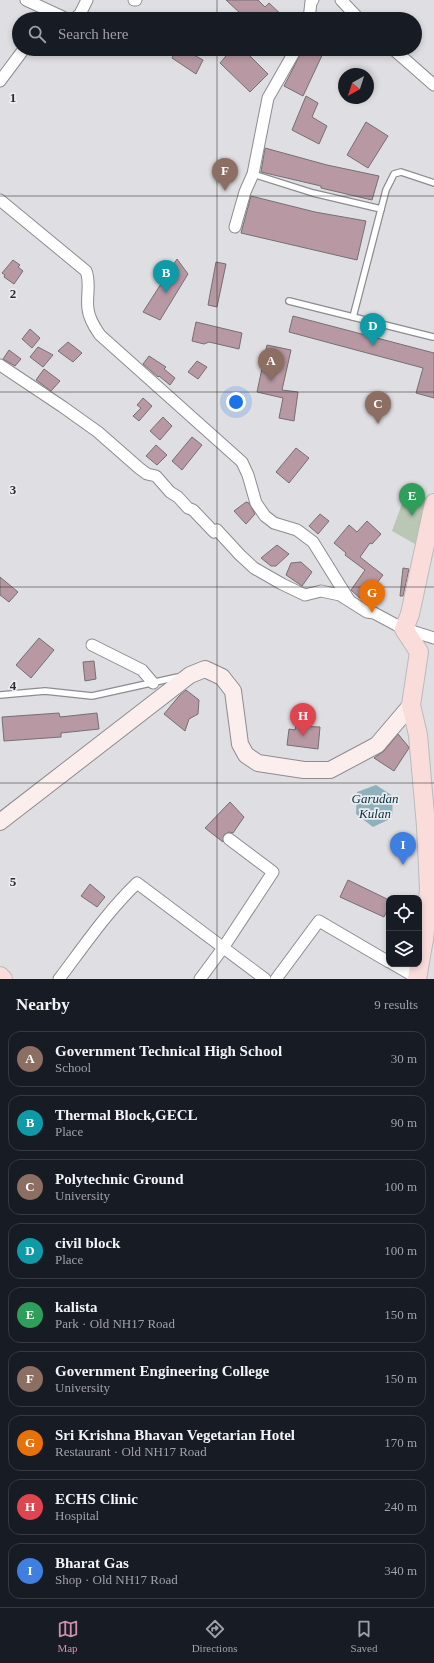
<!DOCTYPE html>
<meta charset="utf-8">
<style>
:root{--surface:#171b24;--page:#20242c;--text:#f1f3f6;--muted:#9ea1a6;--line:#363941;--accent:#cf8eab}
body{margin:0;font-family:Georgia,serif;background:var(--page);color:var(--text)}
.controls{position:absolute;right:12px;bottom:12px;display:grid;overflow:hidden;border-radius:8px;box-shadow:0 2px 6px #0003}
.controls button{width:36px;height:36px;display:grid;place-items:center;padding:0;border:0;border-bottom:1px solid var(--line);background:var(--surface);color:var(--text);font:20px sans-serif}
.compass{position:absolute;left:338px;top:68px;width:36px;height:36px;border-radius:50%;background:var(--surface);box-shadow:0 2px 6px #0003;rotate:219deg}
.you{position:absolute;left:236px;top:402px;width:14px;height:14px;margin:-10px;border:3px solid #fff;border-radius:50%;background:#1a73e8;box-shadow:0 0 0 6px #1a73e833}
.badge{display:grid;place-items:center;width:26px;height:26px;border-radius:50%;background:var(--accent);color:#fff;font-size:13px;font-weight:700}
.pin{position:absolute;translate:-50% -33px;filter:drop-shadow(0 1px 2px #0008)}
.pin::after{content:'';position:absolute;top:21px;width:14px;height:12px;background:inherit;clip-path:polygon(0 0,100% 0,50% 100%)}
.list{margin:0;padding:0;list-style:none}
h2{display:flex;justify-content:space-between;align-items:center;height:52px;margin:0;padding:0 16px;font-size:17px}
h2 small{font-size:13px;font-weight:400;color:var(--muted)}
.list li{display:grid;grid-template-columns:26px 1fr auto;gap:12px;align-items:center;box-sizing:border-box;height:56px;margin:0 8px 8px;padding:0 8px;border:1px solid var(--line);border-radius:12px}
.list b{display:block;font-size:15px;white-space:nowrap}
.list p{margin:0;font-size:13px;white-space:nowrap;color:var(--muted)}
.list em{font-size:13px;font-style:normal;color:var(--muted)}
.icon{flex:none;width:22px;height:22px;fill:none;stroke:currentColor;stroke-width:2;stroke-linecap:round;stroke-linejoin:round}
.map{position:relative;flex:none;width:434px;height:979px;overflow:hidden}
.search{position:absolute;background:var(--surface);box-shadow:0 2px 6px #0003;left:12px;right:12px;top:12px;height:44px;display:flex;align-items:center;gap:10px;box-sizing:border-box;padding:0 14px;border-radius:22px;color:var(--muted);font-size:15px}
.sheet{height:628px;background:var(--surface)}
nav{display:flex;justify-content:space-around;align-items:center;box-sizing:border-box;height:56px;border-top:1px solid var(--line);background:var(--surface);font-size:11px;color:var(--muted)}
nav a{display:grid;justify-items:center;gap:2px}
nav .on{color:var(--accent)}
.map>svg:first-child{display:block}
.green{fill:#bac7b4}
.water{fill:#8fb0bd}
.building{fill:#b798a3;stroke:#757072}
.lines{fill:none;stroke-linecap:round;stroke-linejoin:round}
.lane-casing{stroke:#8d8c90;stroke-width:8}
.street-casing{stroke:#8d8c90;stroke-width:13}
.secondary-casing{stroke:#8d8c90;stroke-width:18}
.primary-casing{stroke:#bbbbbc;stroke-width:20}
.lane{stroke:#fff;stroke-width:5.5}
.street{stroke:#fff;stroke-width:11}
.secondary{stroke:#fceeed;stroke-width:16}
.primary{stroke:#fadcdb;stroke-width:18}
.grid{fill:none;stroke:#2c2c2d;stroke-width:1;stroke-opacity:0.55}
.labels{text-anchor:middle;stroke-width:3.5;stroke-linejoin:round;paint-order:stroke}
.water-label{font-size:13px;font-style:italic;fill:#00303f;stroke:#ecebf0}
.grid-label{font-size:13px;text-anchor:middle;font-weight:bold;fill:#2c2c2d;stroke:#ecebf0;stroke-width:3.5;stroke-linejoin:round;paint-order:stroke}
</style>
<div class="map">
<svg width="434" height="979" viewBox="0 0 434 979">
<rect width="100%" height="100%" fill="#dfdee2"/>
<polygon class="green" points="407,490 432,500 415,544 392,531"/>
<polygon class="water" points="376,785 393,796 392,818 373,827 356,814 357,792"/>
<g class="building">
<polygon points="226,0 258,0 265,7 269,3 286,19 241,19 241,14"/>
<polygon points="183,49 203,60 196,74 172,58 175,52 179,53"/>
<polygon points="232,49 251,49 247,53 268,74 250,92 220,63"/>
<polygon points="303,49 325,49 303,96 284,86"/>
<polygon points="306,96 318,103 312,117 327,126 319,144 292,130"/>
<polygon points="366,122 388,136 368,168 347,155"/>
<polygon points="265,148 327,165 379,176 372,200 321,188 321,186 261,172"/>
<polygon points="251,196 315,212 366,221 357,260 241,233"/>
<polygon points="177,259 188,274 160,320 143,312"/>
<polygon points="13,260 20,265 18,267 23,271 14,284 4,277 5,275 2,273"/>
<polygon points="216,262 226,264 217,307 208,305"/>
<polygon points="293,316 434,353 434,398 416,393 423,368 289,332"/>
<polygon points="196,322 242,333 239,349 209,342 204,344 192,341"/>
<polygon points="30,329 40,338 32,348 22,339"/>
<polygon points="68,342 82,353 73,362 58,351"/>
<polygon points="267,345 291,350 282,390 298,392 294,421 279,418 283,398 257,392"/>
<polygon points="38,347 53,355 43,367 30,357"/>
<polygon points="9,350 21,359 15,366 3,359"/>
<polygon points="149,356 166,367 164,369 175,378 170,385 159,376 158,377 143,364"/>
<polygon points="197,361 207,367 198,379 188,372"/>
<polygon points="44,369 60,381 51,391 36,380"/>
<polygon points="143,398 152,406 139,421 133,416 141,408 137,405"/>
<polygon points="163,417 172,426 160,440 150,431"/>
<polygon points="192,437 202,445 182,470 172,461"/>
<polygon points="156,445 167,455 157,465 146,456"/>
<polygon points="296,448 309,458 289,483 276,472"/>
<polygon points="246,502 249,503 255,514 246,524 234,511"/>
<polygon points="320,514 329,521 318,534 309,526"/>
<polygon points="367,521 381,534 372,544 370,543 360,557 383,575 377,583 375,582 362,600 351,590 365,570 345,555 346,553 334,543 349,525 357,532"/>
<polygon points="277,545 289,554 276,566 271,566 261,558"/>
<polygon points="301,562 312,572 302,586 286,575 291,563"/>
<polygon points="403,568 409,569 403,596 400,596"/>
<polygon points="0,577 18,592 9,602 0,595"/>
<polygon points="39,638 54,650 31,678 16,665"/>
<polygon points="94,661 96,679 85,681 83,662"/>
<polygon points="186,690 199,700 198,714 189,719 185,731 164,714 179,696"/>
<polygon points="59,713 60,717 97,713 99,729 61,733 61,737 4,741 2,717"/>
<polygon points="296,726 320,727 318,749 287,745 289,729 295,730"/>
<polygon points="398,734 408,746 409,748 394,771 374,758 384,751"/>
<polygon points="230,802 244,817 233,833 229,832 224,835 223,842 205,828"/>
<polygon points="348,880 389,900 389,907 384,917 340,897"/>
<polygon points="90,884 105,897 97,907 81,896"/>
</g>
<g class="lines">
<g class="lane-casing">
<g id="lane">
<polyline points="253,174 313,193 381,209"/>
<polyline points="289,301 433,337"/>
<polyline points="353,317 386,190 394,174 401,172 434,183"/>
<polyline points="0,695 45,691 92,696 178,677"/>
</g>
</g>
<g class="street-casing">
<g id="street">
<polyline points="26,0 67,19"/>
<polyline points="134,0 136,0"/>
<polyline points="341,0 359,19"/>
<polyline points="74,19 80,14 87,0"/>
<polyline points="309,19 311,2 313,0"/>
<polyline points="393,49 434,85"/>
<polyline points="0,81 24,49"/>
<path d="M0,200l86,71c5,13 0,25 2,38 1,10 7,19 12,26l142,127 6,13 8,28 9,13 9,7 23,7 16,12 36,58"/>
<polyline points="235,227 245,192 253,174 268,98 296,49"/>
<polyline points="0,365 63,407 98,432 139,468 147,474 156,476 170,492 178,497 188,508 193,510 214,532 217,530 240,555 254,568 282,584 305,595 321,591 340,595 367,612 374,613 402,628 434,638"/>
<polyline points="92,645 142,670 153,683"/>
<polyline points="393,964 417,978"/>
<path d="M59,979c25,-33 48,-67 78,-96l128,96"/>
<polyline points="200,979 223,948 273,872 229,839"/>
<polyline points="276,979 319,921 389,962"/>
</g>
</g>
<g class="secondary-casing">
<polyline id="secondary" points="0,822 190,675 205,669 222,677 233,691 240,744 246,755 258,763 304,770 330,770 377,745 411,705"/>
</g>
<g class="primary-casing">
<g id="primary">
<polyline points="0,976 3,979"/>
<polyline points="417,979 424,939 429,889 426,826 418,735 411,705 419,652 404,629 410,614 434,503"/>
</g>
</g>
<use href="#lane" class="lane"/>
<use href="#street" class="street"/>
<use href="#secondary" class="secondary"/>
<use href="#primary" class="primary"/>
</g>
<path class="grid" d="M217,0v19M217,49v930M0,196h434M0,392h434M0,587h434M0,783h434"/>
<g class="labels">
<g class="water-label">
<text x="375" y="803">Garudan<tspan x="375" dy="15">Kulan</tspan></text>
</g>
</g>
<g class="grid-label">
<text x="13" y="102">1</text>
<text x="13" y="298">2</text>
<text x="13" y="494">3</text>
<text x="13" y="690">4</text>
<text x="13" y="886">5</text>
</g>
</svg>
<div class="controls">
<button><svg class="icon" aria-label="locate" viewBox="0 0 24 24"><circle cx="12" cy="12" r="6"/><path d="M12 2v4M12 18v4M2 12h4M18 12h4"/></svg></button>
<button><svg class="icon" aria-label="layers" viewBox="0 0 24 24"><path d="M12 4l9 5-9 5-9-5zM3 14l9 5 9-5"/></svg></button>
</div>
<svg class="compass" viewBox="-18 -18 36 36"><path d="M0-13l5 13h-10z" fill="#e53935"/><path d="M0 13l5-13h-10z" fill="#9ea1a6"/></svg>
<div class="you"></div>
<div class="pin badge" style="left:271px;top:381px;background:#8d6e63">A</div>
<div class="pin badge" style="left:166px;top:293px;background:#0f9aa8">B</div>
<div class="pin badge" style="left:378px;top:424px;background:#8d6e63">C</div>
<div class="pin badge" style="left:373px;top:346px;background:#0f9aa8">D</div>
<div class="pin badge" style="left:412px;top:516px;background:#2e9e5b">E</div>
<div class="pin badge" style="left:225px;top:191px;background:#8d6e63">F</div>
<div class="pin badge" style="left:372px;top:613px;background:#e8710a">G</div>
<div class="pin badge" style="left:303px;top:736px;background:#e0444e">H</div>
<div class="pin badge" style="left:403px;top:865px;background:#3f7fe0">I</div>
<div class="search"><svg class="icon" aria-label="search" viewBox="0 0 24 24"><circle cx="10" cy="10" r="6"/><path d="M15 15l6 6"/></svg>Search here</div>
</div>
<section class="sheet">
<h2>Nearby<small>9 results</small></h2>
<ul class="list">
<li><span class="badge" style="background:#8d6e63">A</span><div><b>Government Technical High School</b><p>School</p></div><em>30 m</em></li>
<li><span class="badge" style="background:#0f9aa8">B</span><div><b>Thermal Block,GECL</b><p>Place</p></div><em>90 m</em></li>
<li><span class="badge" style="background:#8d6e63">C</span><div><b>Polytechnic Ground</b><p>University</p></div><em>100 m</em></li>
<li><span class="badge" style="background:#0f9aa8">D</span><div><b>civil block</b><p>Place</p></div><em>100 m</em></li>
<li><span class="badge" style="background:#2e9e5b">E</span><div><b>kalista</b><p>Park · Old NH17 Road</p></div><em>150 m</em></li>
<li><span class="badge" style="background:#8d6e63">F</span><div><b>Government Engineering College</b><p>University</p></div><em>150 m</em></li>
<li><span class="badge" style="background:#e8710a">G</span><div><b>Sri Krishna Bhavan Vegetarian Hotel</b><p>Restaurant · Old NH17 Road</p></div><em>170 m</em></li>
<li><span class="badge" style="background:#e0444e">H</span><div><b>ECHS Clinic</b><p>Hospital</p></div><em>240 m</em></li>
<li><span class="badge" style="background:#3f7fe0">I</span><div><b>Bharat Gas</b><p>Shop · Old NH17 Road</p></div><em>340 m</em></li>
</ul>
</section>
<nav>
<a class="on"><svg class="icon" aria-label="map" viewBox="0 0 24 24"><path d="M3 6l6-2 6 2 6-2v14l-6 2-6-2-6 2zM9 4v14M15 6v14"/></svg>Map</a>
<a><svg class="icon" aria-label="directions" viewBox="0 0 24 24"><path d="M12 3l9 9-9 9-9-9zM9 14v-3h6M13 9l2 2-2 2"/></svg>Directions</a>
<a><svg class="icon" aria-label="saved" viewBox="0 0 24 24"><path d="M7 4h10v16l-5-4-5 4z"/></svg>Saved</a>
</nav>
